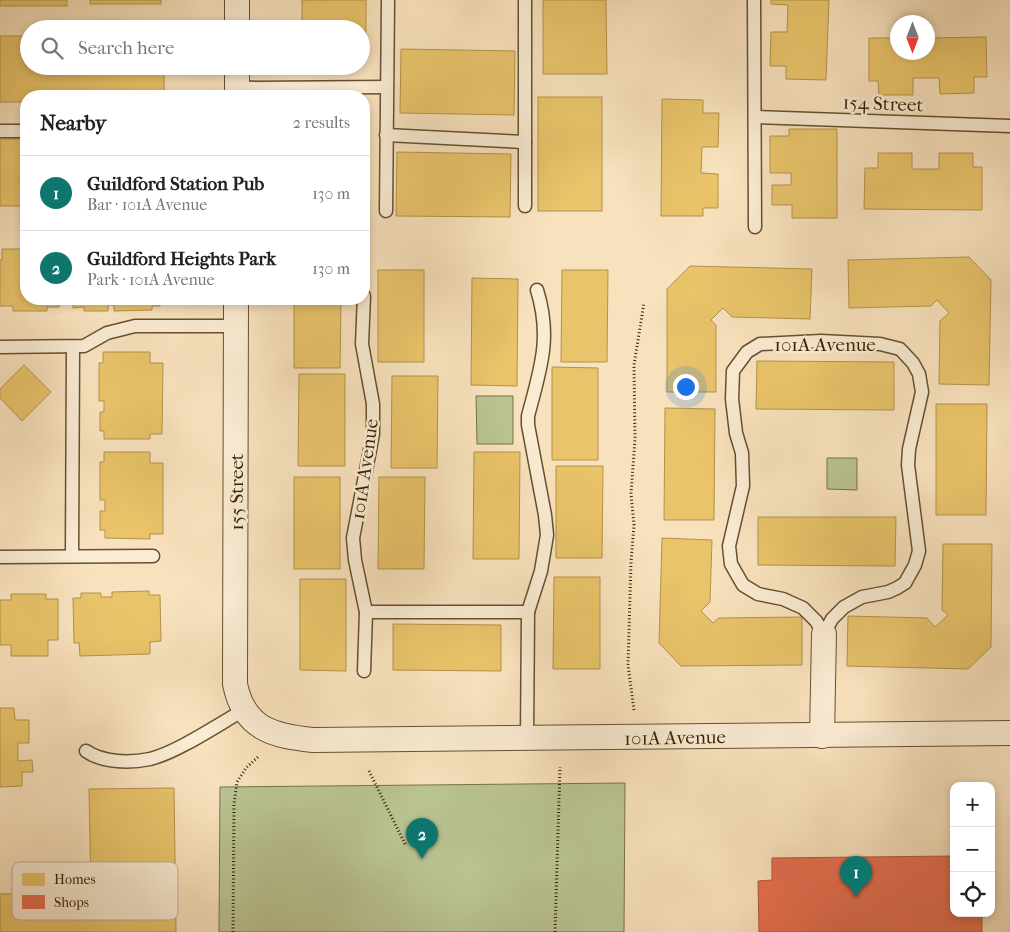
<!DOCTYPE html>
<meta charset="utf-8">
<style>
:root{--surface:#fff;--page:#f2f2f2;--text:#222;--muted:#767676;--line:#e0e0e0;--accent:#0f766e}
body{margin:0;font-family:"IM FELL French Canon",serif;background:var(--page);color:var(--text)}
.controls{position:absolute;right:15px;bottom:15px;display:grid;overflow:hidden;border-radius:10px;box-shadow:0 2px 8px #0003}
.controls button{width:45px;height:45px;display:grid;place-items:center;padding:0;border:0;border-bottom:1px solid var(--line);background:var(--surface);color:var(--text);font:25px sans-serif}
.compass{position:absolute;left:890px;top:15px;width:45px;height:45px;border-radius:50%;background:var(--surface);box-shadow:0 2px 8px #0003;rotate:180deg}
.you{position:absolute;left:685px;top:386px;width:18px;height:18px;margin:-12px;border:4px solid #fff;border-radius:50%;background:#1a73e8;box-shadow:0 0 0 8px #1a73e833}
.badge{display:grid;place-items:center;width:32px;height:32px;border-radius:50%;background:var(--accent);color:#fff;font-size:16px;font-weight:700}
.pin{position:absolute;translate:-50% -41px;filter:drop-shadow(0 1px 2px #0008)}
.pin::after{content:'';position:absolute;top:26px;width:18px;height:15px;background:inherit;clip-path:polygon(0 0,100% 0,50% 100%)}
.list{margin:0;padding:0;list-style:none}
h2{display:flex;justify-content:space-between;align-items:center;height:65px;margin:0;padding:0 20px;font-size:21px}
h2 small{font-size:16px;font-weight:400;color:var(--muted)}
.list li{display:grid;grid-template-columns:32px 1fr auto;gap:15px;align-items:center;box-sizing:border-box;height:75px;padding:0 20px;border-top:1px solid var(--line)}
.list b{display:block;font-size:19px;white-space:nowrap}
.list p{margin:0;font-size:16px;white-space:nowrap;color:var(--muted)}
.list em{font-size:16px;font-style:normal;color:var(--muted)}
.icon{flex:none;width:28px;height:28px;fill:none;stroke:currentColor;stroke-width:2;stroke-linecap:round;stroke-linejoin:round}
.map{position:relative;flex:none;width:1010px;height:932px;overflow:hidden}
.search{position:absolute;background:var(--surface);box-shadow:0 2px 8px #0003;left:20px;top:20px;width:350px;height:55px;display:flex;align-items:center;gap:12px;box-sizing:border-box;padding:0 18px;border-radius:28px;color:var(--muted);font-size:19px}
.panel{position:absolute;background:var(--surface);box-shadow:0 2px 8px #0003;left:20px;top:90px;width:350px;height:215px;border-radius:20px}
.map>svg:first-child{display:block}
.green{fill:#bac493;stroke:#78724a}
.homes{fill:#e9c46a;stroke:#b3924a}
.shops{fill:#e76f51;stroke:#b25739}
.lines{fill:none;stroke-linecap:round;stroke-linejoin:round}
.lane-casing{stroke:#66502f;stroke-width:15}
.street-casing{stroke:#66502f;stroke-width:26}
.path{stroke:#361f00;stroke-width:3;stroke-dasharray:1 2.5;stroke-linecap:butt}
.lane{stroke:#faecd4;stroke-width:12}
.street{stroke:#faecd4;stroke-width:24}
.labels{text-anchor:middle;stroke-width:5;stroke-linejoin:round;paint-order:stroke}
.street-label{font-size:19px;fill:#361f00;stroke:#faecd4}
.key{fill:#faecd4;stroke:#bfae94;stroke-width:1}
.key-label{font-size:14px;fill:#361f00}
</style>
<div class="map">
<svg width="1010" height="932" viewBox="0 0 1010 932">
<rect width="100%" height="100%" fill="#f8e2bd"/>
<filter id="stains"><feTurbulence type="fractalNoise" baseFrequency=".004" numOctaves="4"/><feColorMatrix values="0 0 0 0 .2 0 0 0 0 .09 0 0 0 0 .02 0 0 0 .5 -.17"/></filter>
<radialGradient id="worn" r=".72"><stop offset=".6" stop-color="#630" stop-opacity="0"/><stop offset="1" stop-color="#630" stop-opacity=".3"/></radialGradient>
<g class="green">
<polygon points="476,396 513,396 513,444 477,444"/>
<polygon points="827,458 857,458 857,490 827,489"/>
<polygon points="625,783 624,932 219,932 220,787"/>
</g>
<g class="homes">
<rect x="0" y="0" width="67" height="6"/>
<rect x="90" y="0" width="71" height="4"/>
<polygon points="302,0 366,0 366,52 361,52 361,29 302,29"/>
<polygon points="543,0 606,0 607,74 543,74"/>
<polygon points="771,0 829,0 826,80 786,79 786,66 770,66 771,32 787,32 788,5 771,4"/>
<polygon points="0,36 29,36 29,66 164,66 164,96 26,96 26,102 0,102"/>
<polygon points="986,37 987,77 974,77 974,93 940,94 939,78 913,78 913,95 879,95 878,81 869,81 869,38 898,38 898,52 928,52 928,38"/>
<polygon points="401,49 515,51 514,115 400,113"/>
<rect x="538" y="97" width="64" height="114"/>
<polygon points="662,99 703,100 703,113 719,113 718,147 702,147 701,173 718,174 718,208 703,208 703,216 661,216"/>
<polygon points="789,129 837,129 837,218 792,218 792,205 772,205 772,185 791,185 791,173 770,173 770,136 789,136"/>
<rect x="0" y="139" width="26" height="67"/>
<polygon points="397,152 511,154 510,217 396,216"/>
<polygon points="878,153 912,153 912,169 939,169 939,153 973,153 973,167 982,167 982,210 864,209 865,168 878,168"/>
<polygon points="2,249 26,249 26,299 59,299 59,307 47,307 47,311 13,311 13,306 0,306 0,260 2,260"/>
<polygon points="969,257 991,280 989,385 939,384 940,321 949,313 937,300 931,306 849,308 848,260"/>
<polygon points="690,266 812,269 810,319 732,317 723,308 711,320 716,325 716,392 667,392 667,289"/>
<rect x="378" y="270" width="46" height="92"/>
<polygon points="562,270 608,270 607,362 561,362"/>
<polygon points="472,278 518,279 517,386 471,385"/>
<polygon points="73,299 160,299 160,306 152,306 152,310 114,311 114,305 108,305 108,311 84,311 84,307 73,308"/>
<polygon points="294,299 341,299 340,368 294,368"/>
<polygon points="103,352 150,352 150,363 163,363 162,434 150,434 150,439 104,439 104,431 100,431 100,412 104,412 104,401 99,401 99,363 103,363"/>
<polygon points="757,361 894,362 894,410 756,409"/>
<polygon points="24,365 51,392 22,421 0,398 0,389"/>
<polygon points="552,367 598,368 598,460 552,460"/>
<polygon points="299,374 345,374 345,466 298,466"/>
<polygon points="392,376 438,376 437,468 391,468"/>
<polygon points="936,404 987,404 986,515 936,515"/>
<polygon points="665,408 715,409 714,520 664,520"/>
<polygon points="104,452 150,452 150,463 163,463 163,534 150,534 150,539 105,538 105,530 100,530 100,511 105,511 105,500 100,500 100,462 104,462"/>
<polygon points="474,452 520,452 519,559 473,559"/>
<polygon points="556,466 603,466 602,558 556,558"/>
<rect x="294" y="477" width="46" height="92"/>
<polygon points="379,477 425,477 424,569 378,569"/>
<polygon points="758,517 896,517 895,566 758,565"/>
<polygon points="662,538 712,540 710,602 701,611 713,623 719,618 802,617 802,665 681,666 659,643"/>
<polygon points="943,544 992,544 991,647 968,669 847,666 848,616 927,618 935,627 948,615 942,610"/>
<polygon points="554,577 600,577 600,669 553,669"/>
<polygon points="300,579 346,579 346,671 300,670"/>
<polygon points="149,591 149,595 160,595 161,641 150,642 150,654 80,656 79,643 74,643 73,598 81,598 81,593 101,593 101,597 112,597 112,592"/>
<polygon points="11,594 46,594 46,599 58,599 58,640 48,640 48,656 11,656 11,645 0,645 0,600 11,600"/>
<polygon points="393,624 501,625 501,671 393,670"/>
<polygon points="0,708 14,708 15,720 29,720 29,743 18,743 18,761 32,760 33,772 22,772 22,786 0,787"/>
<polygon points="174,788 176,932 0,932 0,894 91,893 89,789"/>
</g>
<polygon class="shops" points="954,856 954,913 982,913 982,932 759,932 758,881 772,880 772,858"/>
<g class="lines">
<g class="lane-casing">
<g id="lane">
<polyline points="525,0 525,206"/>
<polyline points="754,0 755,227"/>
<polyline points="237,88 387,87"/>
<polyline points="755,117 1010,126"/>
<polyline points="0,131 26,131"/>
<polyline points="386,135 525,142"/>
<polyline points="386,211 388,0"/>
<polygon points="821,341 880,344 900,349 913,363 919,374 922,392 909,449 908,465 919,551 915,565 905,583 897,588 888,592 862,597 844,607 832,619 824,634 816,621 803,608 783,599 758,594 743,585 731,564 729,546 743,486 742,453 736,433 732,399 733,371 747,352 760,344"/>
<polyline points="0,347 84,346 107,333 135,326 236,326"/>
<polyline points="72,556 73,347"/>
<polyline points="0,557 153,556"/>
<polyline points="366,612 528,612"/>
<polyline points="364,671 366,612 355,560 353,538 373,434 373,404 362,344 364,296"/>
<path d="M527,739l1,-127 13,-41 6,-36 -2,-20 -17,-90v-9c12,-46 24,-78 9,-126"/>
<path d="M86,751c17,12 44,12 64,8 28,-7 69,-35 94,-49"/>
</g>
</g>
<g class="street-casing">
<g id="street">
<polyline points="237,29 237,0"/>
<polyline points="237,96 237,66"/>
<path d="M236,299l-1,385c9,45 38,52 78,56l697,-7"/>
<polyline points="822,736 824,634"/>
</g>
</g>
<g class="path">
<polyline points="634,710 628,665 631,562 634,525 631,494 635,439 634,365 644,303"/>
<polyline points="369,771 406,846"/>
<polyline points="233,932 234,804 237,782 246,768 258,757"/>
<polyline points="555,932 560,767"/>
</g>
<use href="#lane" class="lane"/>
<use href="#street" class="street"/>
</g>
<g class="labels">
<g class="street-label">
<text transform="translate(883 103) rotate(2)" y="7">154 Street</text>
<text x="825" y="351">101A Avenue</text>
<text transform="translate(364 469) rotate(-82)" y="7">101A Avenue</text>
<text transform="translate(236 492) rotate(-90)" y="7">155 Street</text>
<text transform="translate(675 737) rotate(-1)" y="7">101A Avenue</text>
</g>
</g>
<rect x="12" y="862" width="166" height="58" rx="8" class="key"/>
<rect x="22" y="873" width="23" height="13" fill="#e9c46a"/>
<rect x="22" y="895" width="23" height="14" fill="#e76f51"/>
<g class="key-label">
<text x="54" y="884">Homes</text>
<text x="54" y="907">Shops</text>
</g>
<rect width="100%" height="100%" filter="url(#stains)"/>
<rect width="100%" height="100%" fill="url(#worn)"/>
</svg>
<div class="controls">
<button>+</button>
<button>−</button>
<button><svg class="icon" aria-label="locate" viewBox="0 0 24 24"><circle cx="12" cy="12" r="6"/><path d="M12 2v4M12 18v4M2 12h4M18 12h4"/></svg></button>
</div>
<svg class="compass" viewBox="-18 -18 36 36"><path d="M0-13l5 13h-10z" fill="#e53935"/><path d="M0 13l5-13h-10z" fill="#767676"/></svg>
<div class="you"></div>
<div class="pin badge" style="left:856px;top:897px">1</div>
<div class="pin badge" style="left:422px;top:859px">2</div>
<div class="search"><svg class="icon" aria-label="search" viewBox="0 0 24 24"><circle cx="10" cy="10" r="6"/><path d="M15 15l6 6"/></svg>Search here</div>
<section class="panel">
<h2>Nearby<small>2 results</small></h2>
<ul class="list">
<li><span class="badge">1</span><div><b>Guildford Station Pub</b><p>Bar · 101A Avenue</p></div><em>130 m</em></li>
<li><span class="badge">2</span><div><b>Guildford Heights Park</b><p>Park · 101A Avenue</p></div><em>130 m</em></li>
</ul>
</section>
</div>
